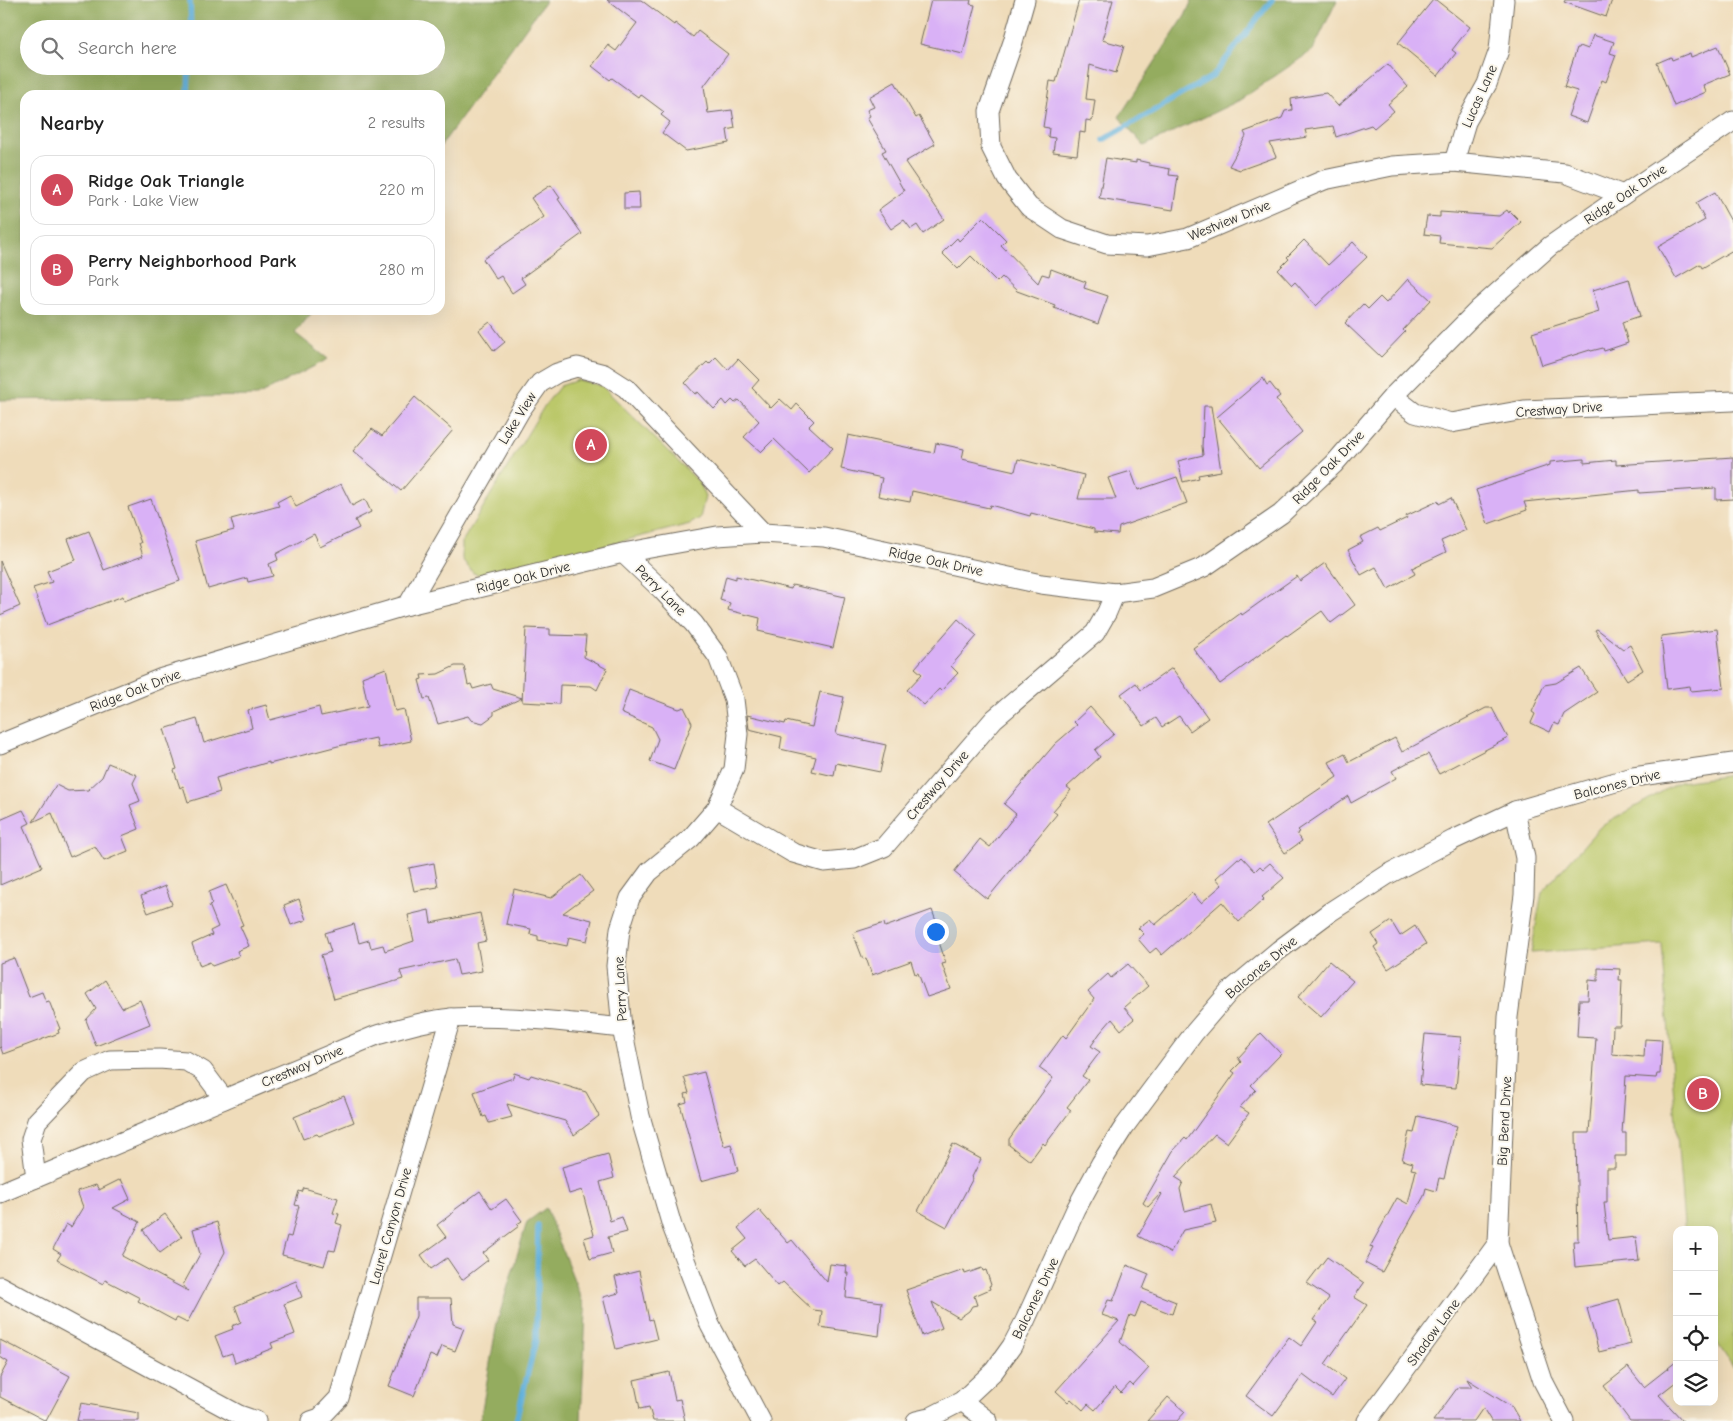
<!DOCTYPE html>
<meta charset="utf-8">
<style>
:root{--surface:#fff;--page:#f2f2f2;--text:#222;--muted:#767676;--line:#e0e0e0;--accent:#d1495b}
body{margin:0;font-family:"Comic Neue",sans-serif;background:var(--page);color:var(--text)}
.controls{position:absolute;right:15px;bottom:15px;display:grid;overflow:hidden;border-radius:10px;box-shadow:0 5px 20px #0002}
.controls button{width:45px;height:45px;display:grid;place-items:center;padding:0;border:0;border-bottom:1px solid var(--line);background:var(--surface);color:var(--text);font:25px sans-serif}
.you{position:absolute;left:935px;top:931px;width:18px;height:18px;margin:-12px;border:4px solid #fff;border-radius:50%;background:#1a73e8;box-shadow:0 0 0 8px #1a73e833}
.badge{display:grid;place-items:center;width:32px;height:32px;border-radius:50%;background:var(--accent);color:#fff;font-size:16px;font-weight:700}
.pin{position:absolute;translate:-50% -50%;border:2px solid #fff;box-shadow:0 1px 5px #0006}
.list{margin:0;padding:0;list-style:none}
h2{display:flex;justify-content:space-between;align-items:center;height:65px;margin:0;padding:0 20px;font-size:21px}
h2 small{font-size:16px;font-weight:400;color:var(--muted)}
.list li{display:grid;grid-template-columns:32px 1fr auto;gap:15px;align-items:center;box-sizing:border-box;height:70px;margin:0 10px 10px;padding:0 10px;border:1px solid var(--line);border-radius:15px}
.list b{display:block;font-size:19px;white-space:nowrap}
.list p{margin:0;font-size:16px;white-space:nowrap;color:var(--muted)}
.list em{font-size:16px;font-style:normal;color:var(--muted)}
.icon{flex:none;width:28px;height:28px;fill:none;stroke:currentColor;stroke-width:2;stroke-linecap:round;stroke-linejoin:round}
.map{position:relative;flex:none;width:1733px;height:1421px;overflow:hidden}
.search{position:absolute;background:var(--surface);box-shadow:0 5px 20px #0002;left:20px;top:20px;width:425px;height:55px;display:flex;align-items:center;gap:12px;box-sizing:border-box;padding:0 18px;border-radius:28px;color:var(--muted);font-size:19px}
.panel{position:absolute;background:var(--surface);box-shadow:0 5px 20px #0002;left:20px;top:90px;width:425px;height:225px;border-radius:15px}
.map>svg:first-child{display:block}
.green{fill:#bbc86a;stroke:#737a4a}
.forest{fill:#94ac5e;stroke:#606c44;fill-rule:evenodd}
.lines{fill:none;stroke-linecap:round;stroke-linejoin:round}
.stream{stroke:#5fafda;stroke-width:5.5}
.building{fill:#d9b1f6}
.minor-casing{stroke:#70695d;stroke-width:21}
.minor{stroke:#fff;stroke-width:19}
.labels{text-anchor:middle;stroke-width:4;stroke-linejoin:round;paint-order:stroke}
.street-label{font-size:14px;fill:#2b2b2b;stroke:#fbf7ec}
</style>
<div class="map">
<svg width="1733" height="1421" viewBox="0 0 1733 1421">
<rect width="100%" height="100%" fill="#fbf7ec"/>
<filter id="ink" filterUnits="userSpaceOnUse"><feTurbulence type="fractalNoise" baseFrequency=".02" numOctaves="2"/><feDisplacementMap in="SourceGraphic" scale="10" xChannelSelector="R" yChannelSelector="G"/><feConvolveMatrix kernelMatrix="1 2 1 2 8 2 1 2 1" color-interpolation-filters="sRGB"/></filter>
<filter id="wash" filterUnits="userSpaceOnUse"><feTurbulence type="fractalNoise" baseFrequency=".0096" numOctaves="4" result="noise"/><feDisplacementMap in="SourceGraphic" scale="20" xChannelSelector="R" yChannelSelector="G"/><feGaussianBlur stdDeviation="1.12" result="paint"/><feColorMatrix in="noise" values="0 0 0 0 0 0 0 0 0 0 0 0 0 0 0 0 0 1.4 0 .05"/><feComposite in="paint" operator="in"/></filter>
<g filter="url(#wash)">
<rect width="100%" height="100%" fill="#efdcba"/>
<g class="green">
<polygon points="578,380 602,386 701,484 705,497 700,518 690,524 484,576 473,573 462,559 462,542 545,405 560,386"/>
<polygon points="1733,775 1733,1367 1714,1338 1714,1230 1685,1230 1684,1225 1662,944 1531,953 1542,892 1600,827 1679,782"/>
</g>
<g class="forest">
<path d="M0,0h546l-106,147v-52h-415v215h289l-19,23 33,26 -71,37 -257,4zM29,29h407v37h-407z"/>
<polygon points="1192,0 1337,0 1313,50 1240,100 1144,146 1119,117 1185,16"/>
<polygon points="546,1208 586,1311 581,1421 480,1421 497,1323 527,1222"/>
</g>
<g class="lines">
<g class="stream">
<polyline points="190,0 191,29"/>
<polyline points="188,95 189,66"/>
<polyline points="1103,140 1213,76 1272,0"/>
<polyline points="516,1421 536,1340 538,1225"/>
</g>
</g>
<g id="blocks">
<g class="building">
<polygon points="607,0 641,0 674,25 675,23 693,37 698,31 728,54 704,86 708,113 732,110 735,128 727,130 729,143 686,151 662,133 670,122 661,115 664,112 640,94 638,97 612,78 610,80 592,66 608,45 616,51 637,23"/>
<polygon points="931,0 971,0 970,4 975,5 963,54 920,44"/>
<polygon points="1079,0 1113,0 1102,40 1124,46 1116,73 1090,65 1086,99 1095,100 1092,121 1086,120 1085,133 1080,132 1077,155 1053,152 1055,138 1048,137 1049,128 1043,127 1050,81 1056,82"/>
<polygon points="1433,0 1436,0 1470,27 1452,50 1456,53 1438,76 1398,43"/>
<polygon points="1565,0 1612,0 1606,17 1564,2"/>
<polygon points="1593,35 1614,42 1610,53 1616,55 1606,82 1602,80 1587,123 1568,116 1577,91 1564,87 1577,48 1579,48 1580,46 1588,49"/>
<polygon points="1718,46 1730,74 1703,85 1706,92 1674,106 1657,63 1671,57 1672,60 1690,53 1691,57"/>
<polygon points="1388,64 1408,87 1388,104 1394,111 1374,128 1371,125 1336,137 1333,126 1305,130 1307,137 1270,143 1276,157 1240,170 1229,166 1246,136 1244,132 1282,118 1285,111 1292,110 1291,99 1326,93 1338,106"/>
<polygon points="895,82 916,118 919,116 935,144 905,162 944,219 923,234 917,225 911,229 904,220 891,229 878,210 904,191 882,152 886,150 867,118 870,116 867,110 874,107 869,97"/>
<polygon points="1106,158 1136,163 1136,160 1149,163 1149,165 1170,169 1169,175 1178,176 1173,210 1099,198"/>
<polygon points="551,185 560,198 558,199 582,234 521,278 525,284 512,293 501,276 496,279 483,259 544,217 531,198"/>
<polygon points="639,192 640,209 624,209 624,193"/>
<polygon points="1715,192 1733,225 1733,250 1702,268 1700,264 1676,278 1658,247 1705,220 1696,203"/>
<polygon points="1507,210 1509,213 1510,211 1521,222 1492,248 1439,243 1440,236 1424,234 1427,216 1440,217 1440,212 1499,216"/>
<polygon points="983,217 1006,240 1001,245 1038,283 1042,274 1049,276 1051,269 1086,282 1084,288 1108,296 1098,324 1054,308 1055,305 1017,291 1002,277 997,282 971,256 958,269 942,253 957,238 959,241"/>
<polygon points="1304,240 1328,265 1353,242 1367,257 1316,306 1295,282 1292,285 1278,270 1289,259 1287,257"/>
<polygon points="1408,279 1431,300 1403,330 1405,332 1381,357 1345,323 1363,304 1368,309 1380,297 1386,303"/>
<polygon points="1629,279 1640,316 1622,322 1628,343 1604,351 1603,348 1591,351 1590,350 1542,365 1532,333 1599,312 1593,290"/>
<polygon points="490,322 505,342 494,351 479,330"/>
<polygon points="716,357 728,370 738,359 759,380 752,388 771,408 780,399 792,410 797,404 814,421 809,426 833,448 809,473 774,439 761,452 744,437 759,421 739,400 735,403 732,400 727,405 723,400 714,409 698,392 695,394 685,383 707,362 709,364"/>
<polygon points="1263,378 1267,385 1270,383 1280,396 1276,399 1302,432 1259,468 1217,417"/>
<polygon points="415,397 453,430 401,491 353,451 372,429 382,436"/>
<polygon points="1204,406 1211,406 1221,471 1198,475 1199,478 1183,482 1178,461 1203,455 1202,446"/>
<polygon points="848,435 934,453 936,443 964,449 962,459 1015,471 1018,459 1084,475 1078,499 1116,499 1108,478 1131,471 1138,490 1177,477 1187,503 1119,527 1118,534 1094,532 1094,529 1031,513 1030,516 990,505 989,508 912,491 910,502 878,496 882,478 841,469"/>
<polygon points="1733,457 1733,499 1716,500 1716,488 1639,493 1639,490 1524,502 1527,510 1488,524 1476,490 1550,465 1550,462 1584,459 1584,463 1616,460 1616,465"/>
<polygon points="341,484 352,506 365,499 371,512 355,520 359,528 320,547 314,534 276,554 278,560 269,564 273,576 248,582 247,578 208,589 195,541 234,530 231,519 279,506 277,502 290,495 296,507"/>
<polygon points="1451,498 1466,530 1441,541 1446,552 1412,568 1415,574 1388,589 1376,567 1361,575 1348,550 1363,542 1360,537 1378,528 1380,531 1407,518 1406,516 1438,501 1439,504"/>
<polygon points="151,499 180,581 124,601 123,596 47,625 33,588 52,582 47,571 76,560 68,539 89,531 104,570 143,556 139,543 141,543 128,507"/>
<polygon points="0,561 20,606 0,615"/>
<polygon points="1325,563 1355,605 1331,623 1322,611 1287,636 1286,635 1220,684 1193,648 1241,613 1242,615 1297,576 1300,581"/>
<polygon points="726,576 736,579 736,576 791,589 792,585 845,597 833,648 758,631 760,618 728,610 730,603 720,600"/>
<polygon points="958,619 977,636 951,666 958,673 941,691 939,689 924,705 907,690 922,674 915,668"/>
<polygon points="526,628 550,629 550,635 586,636 584,657 607,669 597,690 591,686 560,685 559,704 522,702"/>
<polygon points="1597,629 1623,649 1630,645 1643,670 1627,680 1595,630"/>
<polygon points="1717,629 1724,688 1691,691 1690,686 1667,689 1661,636"/>
<polygon points="455,666 464,666 468,685 471,684 473,689 491,684 493,689 522,698 494,711 494,715 483,723 471,720 468,716 438,724 429,698 424,699 419,680 422,679 421,675 438,674"/>
<polygon points="386,668 395,711 404,709 411,741 378,748 376,738 338,746 269,764 269,762 216,778 220,792 188,802 183,786 180,788 174,770 177,769 164,729 197,719 204,743 252,728 248,710 266,705 270,720 319,707 321,716 368,706 362,677"/>
<polygon points="1172,668 1208,718 1190,731 1179,716 1162,727 1156,718 1144,726 1121,694 1136,683 1141,690"/>
<polygon points="1581,668 1597,692 1564,714 1559,725 1554,723 1550,732 1531,723 1535,714 1532,712 1544,685 1556,683"/>
<polygon points="629,690 679,709 684,707 692,723 674,770 650,761 658,739 652,727 621,713"/>
<polygon points="820,692 844,697 836,734 886,745 880,772 836,763 834,776 812,771 816,757 780,749 782,737 749,729 747,715 785,724 786,721 812,727"/>
<polygon points="1090,707 1114,734 1095,750 1100,757 1067,787 1071,790 1053,811 1057,814 987,899 954,872 980,839 990,847 1016,814 1004,804 1055,744 1077,725 1074,722"/>
<polygon points="1486,708 1492,708 1508,738 1439,774 1428,754 1407,763 1392,771 1396,778 1351,803 1348,796 1298,830 1300,832 1297,833 1302,841 1285,853 1266,825 1337,777 1329,762 1345,754 1349,762 1395,738 1402,752"/>
<polygon points="108,763 137,775 133,783 140,801 130,805 139,829 122,836 128,851 104,861 95,846 70,857 52,813 33,822 56,785 68,791 88,790 102,777"/>
<polygon points="23,810 30,823 24,826 42,867 0,885 0,820"/>
<polygon points="1242,857 1255,871 1260,866 1263,869 1270,863 1284,878 1262,897 1264,899 1239,922 1222,902 1162,955 1156,948 1150,953 1138,939 1144,934 1138,928 1150,919 1155,925 1192,893 1201,903 1222,885 1216,878 1238,858 1240,859"/>
<polygon points="434,863 438,887 414,891 409,868"/>
<polygon points="581,875 593,891 563,913 592,920 587,941 569,937 567,946 538,940 538,936 530,934 531,929 506,924 514,889 551,898"/>
<polygon points="226,885 243,925 240,926 249,946 237,951 239,956 212,966 210,962 200,966 192,944 212,935 210,931 218,927 209,905 212,904 209,892"/>
<polygon points="165,886 172,904 148,913 141,896"/>
<polygon points="299,899 306,920 291,925 284,905"/>
<polygon points="429,910 431,923 480,913 486,941 477,943 482,971 459,975 455,959 400,971 403,979 334,999 321,955 331,952 325,933 354,924 359,943 369,940 371,948 383,945 385,951 414,941 408,915"/>
<polygon points="932,910 941,935 937,936 946,963 942,964 951,989 927,997 918,973 915,974 911,961 872,975 866,958 863,959 853,933 884,923 885,927"/>
<polygon points="1391,921 1400,936 1415,926 1426,944 1388,969 1374,947 1378,944 1372,934"/>
<polygon points="14,958 29,997 42,992 46,1002 49,1001 60,1029 58,1030 59,1033 3,1054 0,1046 0,963"/>
<polygon points="1329,961 1353,981 1321,1017 1298,997"/>
<polygon points="1128,964 1148,986 1124,1007 1134,1019 1121,1030 1112,1019 1100,1033 1091,1046 1100,1052 1082,1076 1088,1080 1067,1107 1071,1110 1045,1145 1043,1143 1030,1161 1009,1145 1009,1139 1053,1078 1039,1068 1063,1035 1066,1038 1094,999 1088,992 1108,974 1111,978"/>
<polygon points="1598,968 1620,969 1619,980 1622,980 1620,1026 1613,1026 1612,1054 1644,1057 1645,1039 1662,1040 1660,1074 1657,1074 1656,1078 1626,1076 1622,1133 1626,1133 1626,1156 1615,1156 1615,1168 1607,1168 1607,1202 1604,1202 1608,1240 1636,1237 1639,1261 1575,1267 1573,1241 1578,1241 1576,1133 1589,1133 1596,1038 1577,1037 1579,1000 1588,1000 1589,980 1598,981"/>
<polygon points="105,980 122,1008 140,1000 150,1024 96,1046 86,1020 96,1009 87,994"/>
<polygon points="1261,1033 1281,1054 1251,1085 1256,1090 1240,1107 1249,1113 1227,1143 1215,1134 1175,1177 1183,1182 1180,1189 1185,1211 1211,1204 1216,1223 1183,1230 1170,1253 1138,1236 1162,1194 1161,1193 1148,1207 1143,1203 1173,1151 1185,1138 1187,1140 1235,1073 1232,1071 1241,1062 1238,1058"/>
<polygon points="1425,1034 1461,1037 1456,1088 1420,1085"/>
<polygon points="704,1072 724,1146 731,1144 738,1171 701,1181 680,1104 687,1102 685,1094 689,1093 684,1077"/>
<polygon points="514,1073 529,1078 531,1075 586,1092 599,1116 574,1135 565,1121 507,1104 512,1117 489,1123 486,1116 483,1117 474,1092 513,1078"/>
<polygon points="344,1096 354,1122 319,1136 317,1134 303,1139 294,1117"/>
<polygon points="1418,1116 1457,1126 1454,1136 1444,1179 1439,1178 1436,1191 1426,1188 1424,1196 1382,1272 1365,1263 1373,1248 1370,1247 1397,1198 1408,1204 1416,1170 1411,1169 1413,1163 1402,1160 1409,1132 1414,1133"/>
<polygon points="953,1144 981,1159 972,1177 973,1178 947,1227 918,1211"/>
<polygon points="608,1154 614,1178 600,1182 610,1221 622,1217 627,1232 608,1237 612,1253 590,1259 584,1238 594,1235 582,1190 569,1194 562,1167"/>
<polygon points="121,1179 130,1199 113,1208 140,1222 122,1256 188,1291 183,1285 200,1254 193,1229 217,1222 225,1252 187,1323 177,1318 175,1321 138,1301 140,1298 105,1280 103,1284 57,1260 61,1254 53,1249 66,1224 71,1227 83,1207 77,1191 96,1185 99,1190"/>
<polygon points="304,1188 338,1198 333,1213 339,1214 336,1223 342,1225 335,1251 329,1250 324,1266 282,1255 287,1236 291,1237 299,1206 295,1205 299,1191 302,1192"/>
<polygon points="480,1191 492,1209 506,1199 522,1221 517,1224 519,1226 483,1253 488,1260 462,1280 447,1258 431,1269 421,1255 446,1237 437,1225 454,1212 453,1211"/>
<polygon points="759,1210 788,1243 792,1240 827,1282 830,1264 847,1266 846,1273 848,1273 846,1297 882,1302 879,1336 820,1327 822,1311 813,1310 783,1282 778,1286 755,1259 745,1266 732,1251 747,1239 738,1228"/>
<polygon points="165,1214 182,1237 160,1253 143,1230"/>
<polygon points="1327,1257 1364,1283 1354,1297 1367,1305 1325,1364 1345,1379 1332,1397 1303,1375 1273,1416 1246,1396 1289,1337 1301,1346 1317,1322 1313,1320 1329,1298 1307,1283"/>
<polygon points="1127,1265 1149,1274 1143,1289 1176,1302 1172,1314 1141,1302 1135,1317 1130,1315 1120,1342 1149,1368 1133,1386 1130,1383 1121,1393 1115,1387 1095,1410 1088,1404 1083,1410 1071,1399 1068,1402 1056,1391 1119,1321 1102,1315 1108,1300 1113,1301"/>
<polygon points="982,1268 983,1271 986,1270 991,1285 989,1286 990,1289 974,1296 977,1305 972,1306 969,1311 959,1318 932,1302 942,1328 922,1336 906,1290 964,1270 965,1274"/>
<polygon points="639,1271 649,1320 652,1319 657,1339 616,1349 603,1297 619,1293 615,1277"/>
<polygon points="296,1281 302,1297 284,1304 295,1334 271,1343 273,1348 235,1363 232,1353 223,1356 215,1336 233,1329 232,1326 241,1322 235,1306"/>
<polygon points="416,1298 451,1298 453,1324 464,1328 455,1351 442,1346 437,1358 430,1355 414,1396 389,1386 416,1316"/>
<polygon points="1619,1299 1631,1344 1599,1352 1587,1308"/>
<polygon points="0,1340 16,1348 16,1347 70,1376 46,1421 0,1397 0,1377 8,1362 0,1357"/>
<polygon points="1677,1361 1677,1381 1659,1395 1683,1421 1630,1421 1604,1386 1628,1367 1644,1387"/>
<polygon points="669,1372 675,1400 680,1399 685,1421 653,1421 649,1407 640,1409 634,1380"/>
<polygon points="1467,1379 1512,1407 1520,1421 1491,1421 1483,1408 1474,1421 1433,1421 1458,1387 1472,1387"/>
<polygon points="1168,1397 1185,1412 1177,1421 1147,1421"/>
<polygon points="81,1403 139,1413 139,1421 77,1421"/>
</g>
</g>
</g>
<g filter="url(#ink)">
<use href="#blocks" fill-opacity="0" stroke="#70695d" stroke-width="1"/>
<g class="lines">
<g class="minor-casing">
<g id="minor">
<polyline points="1025,0 1013,42 989,111 991,147 1007,179 1029,207 1062,229 1107,244 1147,246 1188,238 1324,180 1392,166 1454,162 1565,173 1623,195"/>
<polyline points="1454,162 1466,122 1487,84 1499,50 1504,0"/>
<polyline points="1393,396 1415,413 1451,423 1524,410 1733,401"/>
<polyline points="623,553 662,590 694,624 718,657 734,699 738,734 734,769 717,808 691,838 649,872 630,898 620,929 616,966 622,1028 640,1116 672,1226 710,1325 761,1421"/>
<polyline points="408,605 520,411 540,383 557,373 577,367 604,374 626,388 763,533"/>
<polyline points="0,744 162,678 408,605 623,553 717,536 763,533 824,537 1041,584 1115,593 1153,588 1204,567 1281,514 1334,464 1393,396 1480,308 1550,246 1623,195 1733,121"/>
<polyline points="717,808 793,853 824,862 854,859 884,847 994,719 1095,633 1107,612 1115,593"/>
<polyline points="1515,811 1525,858 1524,895 1508,1017 1498,1243 1543,1381 1564,1421"/>
<polyline points="36,1178 31,1139 37,1121 84,1072 110,1060 159,1059 186,1061 203,1071 224,1099"/>
<path d="M0,1193l377,-158c24,-7 50,-15 75,-17 57,-3 114,4 170,10"/>
<polyline points="0,1286 239,1415 256,1421"/>
<polyline points="962,1401 988,1421"/>
<polyline points="311,1421 320,1418 339,1398 451,1018"/>
<polyline points="916,1421 929,1418 962,1401 994,1371 1012,1346 1025,1321 1076,1209 1101,1163 1124,1127 1194,1033 1230,991 1279,950 1330,912 1387,875 1453,840 1515,811 1633,777 1733,763"/>
<polyline points="1367,1421 1498,1243"/>
</g>
</g>
<use href="#minor" class="minor"/>
</g>
</g>
<g class="labels">
<g class="street-label">
<text transform="translate(1479 96) rotate(-66)" y="5">Lucas Lane</text>
<text transform="translate(1625 194) rotate(-34)" y="5">Ridge Oak Drive</text>
<text transform="translate(1229 220) rotate(-22)" y="5">Westview Drive</text>
<text transform="translate(1559 409) rotate(-4)" y="5">Crestway Drive</text>
<text transform="translate(517 418) rotate(-58)" y="5">Lake View</text>
<text transform="translate(1328 467) rotate(-46)" y="5">Ridge Oak Drive</text>
<text transform="translate(936 561) rotate(12)" y="5">Ridge Oak Drive</text>
<text transform="translate(523 577) rotate(-14)" y="5">Ridge Oak Drive</text>
<text transform="translate(661 590) rotate(45)" y="5">Perry Lane</text>
<text transform="translate(135 690) rotate(-21)" y="5">Ridge Oak Drive</text>
<text transform="translate(1617 784) rotate(-14)" y="5">Balcones Drive</text>
<text transform="translate(937 785) rotate(-49)" y="5">Crestway Drive</text>
<text transform="translate(1261 967) rotate(-40)" y="5">Balcones Drive</text>
<text transform="translate(620 989) rotate(-93)" y="5">Perry Lane</text>
<text transform="translate(302 1066) rotate(-23)" y="5">Crestway Drive</text>
<text transform="translate(1504 1121) rotate(-87)" y="5">Big Bend Drive</text>
<text transform="translate(390 1226) rotate(-74)" y="5">Laurel Canyon Drive</text>
<text transform="translate(1035 1298) rotate(-64)" y="5">Balcones Drive</text>
<text transform="translate(1433 1332) rotate(-54)" y="5">Shadow Lane</text>
</g>
</g>
</svg>
<div class="controls">
<button>+</button>
<button>−</button>
<button><svg class="icon" aria-label="locate" viewBox="0 0 24 24"><circle cx="12" cy="12" r="6"/><path d="M12 2v4M12 18v4M2 12h4M18 12h4"/></svg></button>
<button><svg class="icon" aria-label="layers" viewBox="0 0 24 24"><path d="M12 4l9 5-9 5-9-5zM3 14l9 5 9-5"/></svg></button>
</div>
<div class="you"></div>
<div class="pin badge" style="left:591px;top:445px">A</div>
<div class="pin badge" style="left:1703px;top:1094px">B</div>
<div class="search"><svg class="icon" aria-label="search" viewBox="0 0 24 24"><circle cx="10" cy="10" r="6"/><path d="M15 15l6 6"/></svg>Search here</div>
<section class="panel">
<h2>Nearby<small>2 results</small></h2>
<ul class="list">
<li><span class="badge">A</span><div><b>Ridge Oak Triangle</b><p>Park · Lake View</p></div><em>220 m</em></li>
<li><span class="badge">B</span><div><b>Perry Neighborhood Park</b><p>Park</p></div><em>280 m</em></li>
</ul>
</section>
</div>
